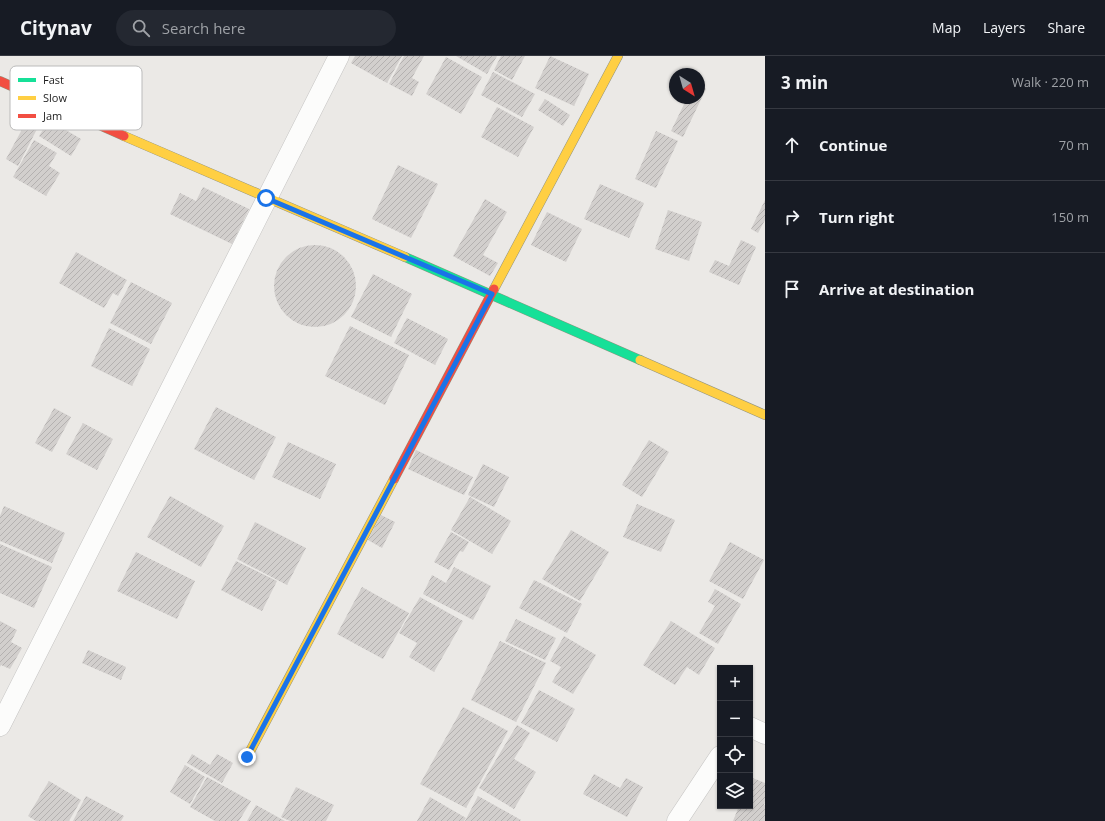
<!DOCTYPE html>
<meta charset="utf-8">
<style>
:root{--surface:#171b24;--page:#242831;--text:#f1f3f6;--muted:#9ea1a6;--line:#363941}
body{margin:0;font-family:"Open Sans",sans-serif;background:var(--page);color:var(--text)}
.controls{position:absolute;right:12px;bottom:12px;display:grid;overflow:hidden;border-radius:0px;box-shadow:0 1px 3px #0004}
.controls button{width:36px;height:36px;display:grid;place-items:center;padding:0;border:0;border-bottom:1px solid var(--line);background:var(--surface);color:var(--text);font:20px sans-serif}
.compass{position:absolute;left:669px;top:12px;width:36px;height:36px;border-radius:50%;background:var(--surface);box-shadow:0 1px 3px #0004;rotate:143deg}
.stop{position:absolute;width:12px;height:12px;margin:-9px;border:3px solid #1a73e8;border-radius:50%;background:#fff}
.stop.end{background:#1a73e8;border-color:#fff;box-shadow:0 1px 4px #0008}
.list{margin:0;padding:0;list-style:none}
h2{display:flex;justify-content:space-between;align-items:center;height:52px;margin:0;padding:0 16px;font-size:17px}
h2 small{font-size:13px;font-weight:400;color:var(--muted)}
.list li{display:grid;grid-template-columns:26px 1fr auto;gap:12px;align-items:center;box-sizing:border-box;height:72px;padding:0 16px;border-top:1px solid var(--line)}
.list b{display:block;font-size:15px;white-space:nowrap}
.list em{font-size:13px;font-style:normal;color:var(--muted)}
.icon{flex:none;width:22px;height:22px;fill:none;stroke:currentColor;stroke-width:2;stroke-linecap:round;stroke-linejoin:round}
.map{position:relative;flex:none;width:765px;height:765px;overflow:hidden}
header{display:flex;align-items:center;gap:24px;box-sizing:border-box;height:56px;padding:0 20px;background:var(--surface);border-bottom:1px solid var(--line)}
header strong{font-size:19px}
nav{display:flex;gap:22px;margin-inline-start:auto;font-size:14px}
.search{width:280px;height:36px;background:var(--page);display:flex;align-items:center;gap:10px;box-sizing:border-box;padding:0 14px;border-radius:22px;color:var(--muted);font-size:15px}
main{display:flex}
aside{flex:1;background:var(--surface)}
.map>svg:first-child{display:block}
.building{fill:url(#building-hatch)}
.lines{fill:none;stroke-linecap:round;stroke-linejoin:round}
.street-casing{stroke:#c4c3c2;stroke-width:21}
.fast-casing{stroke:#92937f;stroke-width:10}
.slow-casing{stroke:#92937f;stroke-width:10}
.jam-casing{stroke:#92937f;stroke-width:10}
.street{stroke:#fcfcfb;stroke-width:20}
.fast{stroke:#16e098;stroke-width:9}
.slow{stroke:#ffcf43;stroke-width:9}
.jam{stroke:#f24e42;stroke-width:9}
.route{stroke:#1a73e8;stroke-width:5}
.key{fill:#fff;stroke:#bbb;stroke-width:1}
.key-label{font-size:11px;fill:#1d1d1d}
</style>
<header>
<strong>Citynav</strong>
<div class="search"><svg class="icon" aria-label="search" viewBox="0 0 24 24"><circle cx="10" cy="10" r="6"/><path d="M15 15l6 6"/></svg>Search here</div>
<nav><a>Map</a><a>Layers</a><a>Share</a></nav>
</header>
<main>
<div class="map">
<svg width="765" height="765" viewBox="0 0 765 765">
<defs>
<pattern id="building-hatch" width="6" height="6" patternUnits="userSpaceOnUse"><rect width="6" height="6" fill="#d2cfcd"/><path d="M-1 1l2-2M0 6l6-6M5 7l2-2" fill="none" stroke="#b4b1b0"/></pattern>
</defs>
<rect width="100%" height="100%" fill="#ebe9e6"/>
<g class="building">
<polygon points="355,0 402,0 387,27 351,7"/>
<polygon points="404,0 424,0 412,22 419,26 412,40 389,28"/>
<polygon points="456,0 497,0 487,18"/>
<polygon points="501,0 525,0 512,24 494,14"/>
<polygon points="550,0 589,18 574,50 535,32"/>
<polygon points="446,1 482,21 461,58 426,38"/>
<polygon points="493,16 535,38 522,61 481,39"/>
<polygon points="699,29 706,33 683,81 671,75 687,42 699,42"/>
<polygon points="545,43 570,59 563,70 538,54"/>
<polygon points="497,51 534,71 518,101 481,81"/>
<polygon points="49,64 81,83 71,100 39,80"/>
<polygon points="26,66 37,73 18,110 6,103"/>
<polygon points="656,75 678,85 656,132 635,123"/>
<polygon points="34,84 57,97 49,110 60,117 46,140 13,121"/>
<polygon points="398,109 438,128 411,182 372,163"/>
<polygon points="600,128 644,147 629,182 584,163"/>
<polygon points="203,131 249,153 232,188 170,158 180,137 196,145"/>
<polygon points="485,143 507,156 483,199 498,207 490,220 453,200"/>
<polygon points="765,144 765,164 758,177 751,173"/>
<polygon points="668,154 702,166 689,205 655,193"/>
<polygon points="547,156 582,173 566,206 531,189"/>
<polygon points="741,184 756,191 739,229 709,216 715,204 729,210"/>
<circle cx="315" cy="230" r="41"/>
<polygon points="76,196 127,224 118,240 113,237 104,252 59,227"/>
<polygon points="373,218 412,238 391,281 351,261"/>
<polygon points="131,226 172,247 151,288 110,267"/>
<polygon points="407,262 448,283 435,309 394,287"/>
<polygon points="350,270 409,299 385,349 325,320"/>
<polygon points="109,272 150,293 132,330 91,310"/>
<polygon points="216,351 276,381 254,424 194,393"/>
<polygon points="54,352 71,361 52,396 35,387"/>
<polygon points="83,367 113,383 97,414 66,398"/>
<polygon points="649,384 669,396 642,441 622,429"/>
<polygon points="288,386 336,408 320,443 272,421"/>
<polygon points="416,394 473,421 464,439 408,413"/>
<polygon points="483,408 509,421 494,451 468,439"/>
<polygon points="170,440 224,470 201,511 147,481"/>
<polygon points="470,441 511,465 492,498 451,474"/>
<polygon points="637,448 675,464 661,496 623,481"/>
<polygon points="4,450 65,477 52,507 0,485 0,460"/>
<polygon points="381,459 395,466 382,492 368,484"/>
<polygon points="255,466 306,492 287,529 237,503"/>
<polygon points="571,474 609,496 580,545 542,523"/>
<polygon points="451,476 469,486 463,496 460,495 449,514 434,506"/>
<polygon points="730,486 764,504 743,543 709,525"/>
<polygon points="0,488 52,511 34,552 0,537"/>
<polygon points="136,496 195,525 177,563 117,535"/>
<polygon points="236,505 277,525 262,555 221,534"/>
<polygon points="454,511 491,530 473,564 423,538 432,519 446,527"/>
<polygon points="534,524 582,548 567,577 519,552"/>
<polygon points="362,531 409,557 383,603 337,578"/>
<polygon points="715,533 741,548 718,588 699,577 715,550 708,546"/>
<polygon points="420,541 463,565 434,616 409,601 417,587 399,577"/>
<polygon points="516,563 556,582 545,604 505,585"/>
<polygon points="0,565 17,574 11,586 22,592 10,613 1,609 0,611"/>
<polygon points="671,565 715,592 699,619 687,611 675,629 643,609"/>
<polygon points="564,580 596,599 573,638 552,626 561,611 550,605"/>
<polygon points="500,585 546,607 516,666 471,644"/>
<polygon points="88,594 126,611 121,624 82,607"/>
<polygon points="539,634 575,653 557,686 521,667"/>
<polygon points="463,651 508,675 466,752 420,728"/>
<polygon points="517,669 530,677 514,703 536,716 514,753 479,732"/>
<polygon points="192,698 210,709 217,698 233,707 222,727 187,707"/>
<polygon points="185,709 205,721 190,748 170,736"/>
<polygon points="594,718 620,732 626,722 643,731 627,761 583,738"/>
<polygon points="207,721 251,745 239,765 215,765 190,751"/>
<polygon points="750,721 765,727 765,745 764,749 765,749 765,765 733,765 739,750 750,750"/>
<polygon points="49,725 81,744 69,765 36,765 28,760"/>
<polygon points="296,731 334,749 326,765 290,765 281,761"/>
<polygon points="86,740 124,760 121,765 73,765"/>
<polygon points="478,740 521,764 520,765 465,765"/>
<polygon points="430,741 466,762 464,765 417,765"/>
<polygon points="256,749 285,765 247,765"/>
</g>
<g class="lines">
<g class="street-casing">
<g id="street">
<polyline points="0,670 339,0"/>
<polyline points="750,671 765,678"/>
<polyline points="677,765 720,700"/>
</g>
</g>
<g class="fast-casing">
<polyline id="fast" points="405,201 640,304"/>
</g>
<g class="slow-casing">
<g id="slow">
<polyline points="124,80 405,201"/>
<polyline points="494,233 618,0"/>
<polyline points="640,304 765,359"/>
<polyline points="247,701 394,423"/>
</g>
</g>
<g class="jam-casing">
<g id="jam">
<polyline points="0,25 124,80"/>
<polyline points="394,423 494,233"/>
</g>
</g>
<use href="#street" class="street"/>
<use href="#fast" class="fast"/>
<use href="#slow" class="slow"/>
<use href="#jam" class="jam"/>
</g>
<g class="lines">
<polyline class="route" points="247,701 492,238 266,142"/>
</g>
<rect x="10" y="10" width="132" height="64" rx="6" class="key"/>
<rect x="18" y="22" width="18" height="4" fill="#16e098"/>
<rect x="18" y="40" width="18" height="4" fill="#ffcf43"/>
<rect x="18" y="58" width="18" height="4" fill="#f24e42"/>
<g class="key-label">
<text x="43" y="28">Fast</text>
<text x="43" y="46">Slow</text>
<text x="43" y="64">Jam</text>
</g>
</svg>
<div class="controls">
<button>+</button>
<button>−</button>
<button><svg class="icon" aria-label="locate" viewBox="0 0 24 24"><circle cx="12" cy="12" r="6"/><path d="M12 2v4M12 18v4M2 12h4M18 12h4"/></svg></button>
<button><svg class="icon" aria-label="layers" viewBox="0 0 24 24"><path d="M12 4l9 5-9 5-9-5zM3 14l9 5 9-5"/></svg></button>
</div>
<svg class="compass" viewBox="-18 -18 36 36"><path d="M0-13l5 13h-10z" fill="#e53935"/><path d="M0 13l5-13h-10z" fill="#9ea1a6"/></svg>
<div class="stop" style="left:266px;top:142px"></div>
<div class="stop end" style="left:247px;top:701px"></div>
</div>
<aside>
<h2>3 min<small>Walk · 220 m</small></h2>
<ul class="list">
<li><svg class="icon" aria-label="ahead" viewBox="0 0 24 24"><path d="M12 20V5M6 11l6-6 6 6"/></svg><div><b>Continue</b></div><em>70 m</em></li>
<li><svg class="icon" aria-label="right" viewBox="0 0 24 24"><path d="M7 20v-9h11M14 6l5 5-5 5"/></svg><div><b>Turn right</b></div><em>150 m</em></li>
<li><svg class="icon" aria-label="arrive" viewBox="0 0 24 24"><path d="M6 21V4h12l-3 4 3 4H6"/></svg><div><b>Arrive at destination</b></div></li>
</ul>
</aside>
</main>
